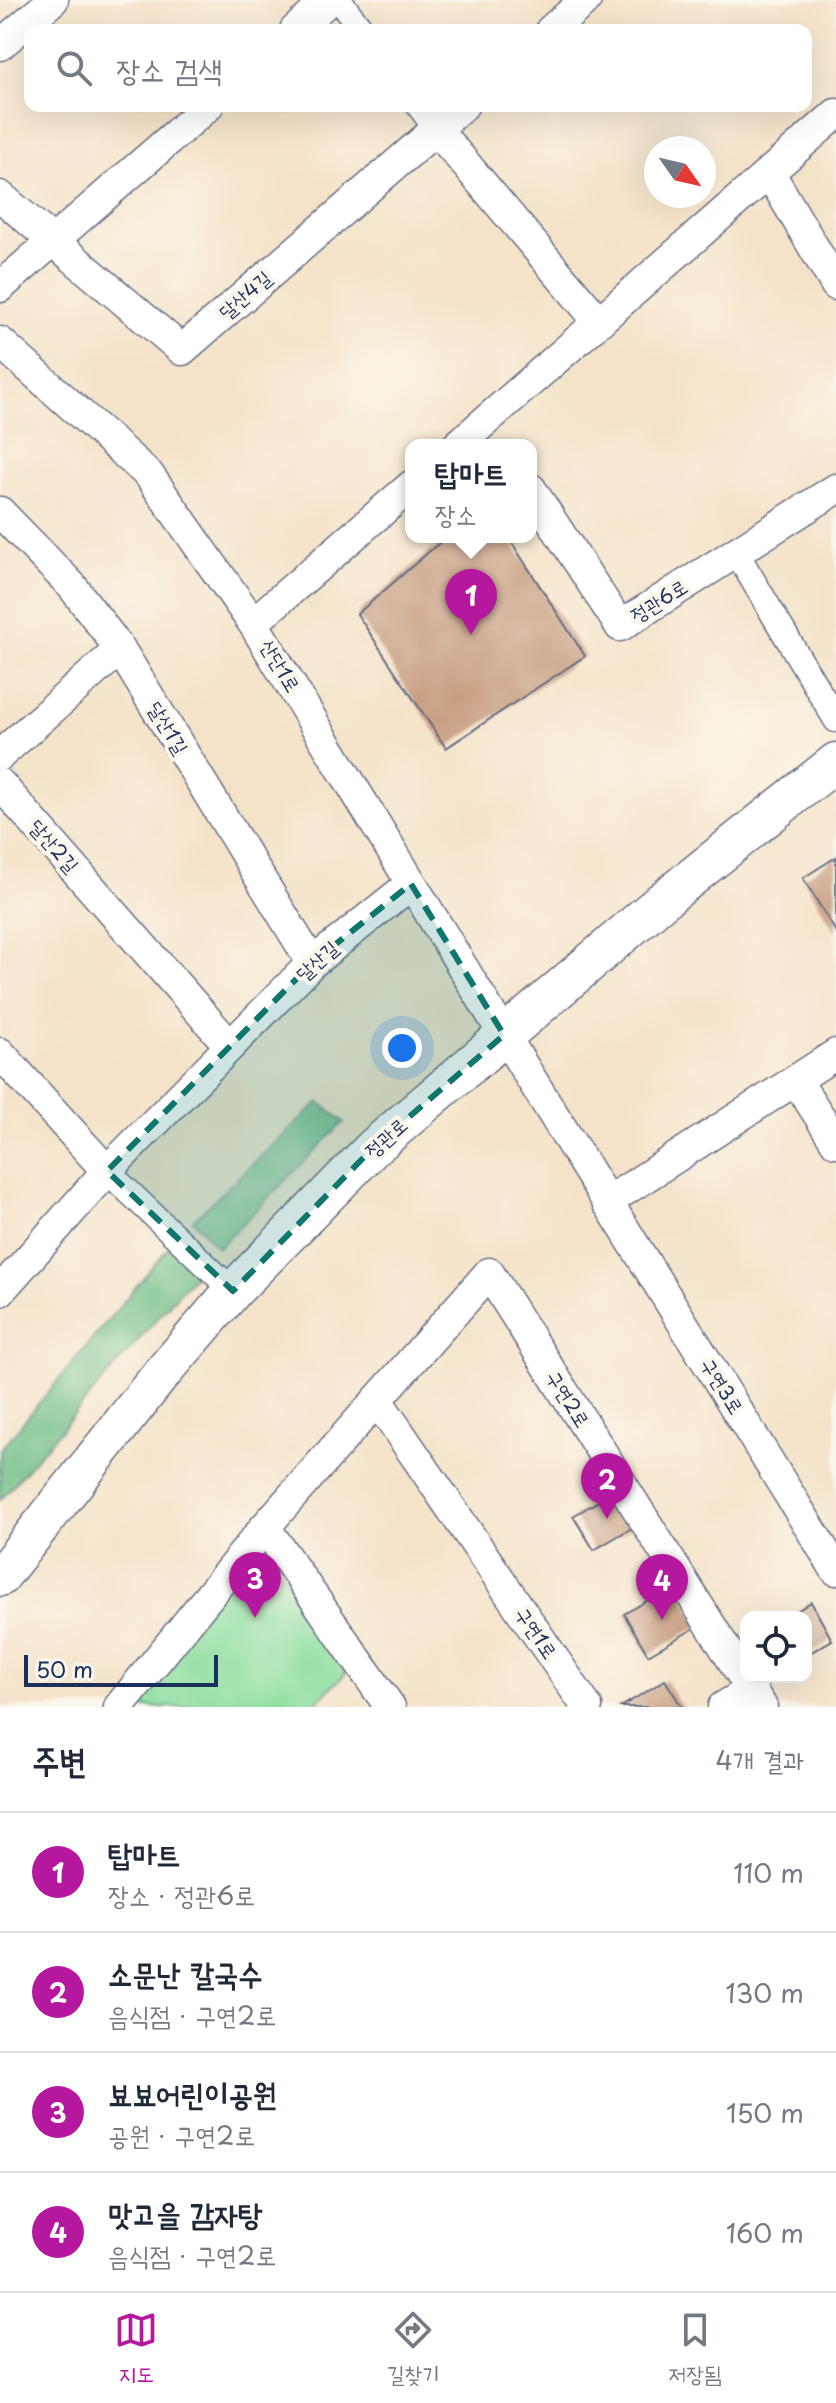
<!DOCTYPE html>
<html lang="ko">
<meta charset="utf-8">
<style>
:root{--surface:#fff;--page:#f2f2f3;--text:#1f2937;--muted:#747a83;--line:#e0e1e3;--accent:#b5179e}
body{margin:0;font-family:"Playpen Sans","Poor Story",sans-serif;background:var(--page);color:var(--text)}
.controls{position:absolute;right:24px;bottom:24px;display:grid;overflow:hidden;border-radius:16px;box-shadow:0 8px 32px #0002}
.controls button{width:72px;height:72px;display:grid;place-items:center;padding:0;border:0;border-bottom:2px solid var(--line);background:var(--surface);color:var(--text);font:40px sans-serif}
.compass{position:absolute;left:644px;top:136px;width:72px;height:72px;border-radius:50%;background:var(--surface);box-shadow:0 8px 32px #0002;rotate:124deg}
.scale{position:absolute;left:24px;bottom:20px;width:194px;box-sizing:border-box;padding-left:8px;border:4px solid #1b2f5e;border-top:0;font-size:22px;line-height:28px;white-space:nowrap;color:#1b2f5e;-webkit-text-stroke:6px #fbf7ec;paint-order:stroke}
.you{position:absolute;left:402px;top:1048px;width:28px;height:28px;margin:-20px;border:6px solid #fff;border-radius:50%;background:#1a73e8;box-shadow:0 0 0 12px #1a73e833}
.badge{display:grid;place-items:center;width:52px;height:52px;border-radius:50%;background:var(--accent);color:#fff;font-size:26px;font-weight:700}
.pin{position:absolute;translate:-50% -66px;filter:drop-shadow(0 2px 4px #0008)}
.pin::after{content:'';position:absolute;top:42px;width:28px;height:24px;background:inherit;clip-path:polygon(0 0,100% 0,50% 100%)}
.popup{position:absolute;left:405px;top:439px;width:132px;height:104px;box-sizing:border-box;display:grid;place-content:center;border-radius:16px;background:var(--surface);filter:drop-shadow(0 2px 6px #0005);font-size:26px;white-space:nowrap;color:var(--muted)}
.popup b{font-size:30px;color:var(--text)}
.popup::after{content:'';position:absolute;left:50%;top:100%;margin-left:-16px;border:16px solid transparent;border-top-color:var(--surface)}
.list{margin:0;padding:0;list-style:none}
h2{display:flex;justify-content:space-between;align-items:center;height:104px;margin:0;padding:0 32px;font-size:34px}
h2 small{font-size:26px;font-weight:400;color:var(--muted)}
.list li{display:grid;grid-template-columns:52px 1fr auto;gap:24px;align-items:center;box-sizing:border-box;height:120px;padding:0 32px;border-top:2px solid var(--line)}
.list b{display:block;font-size:30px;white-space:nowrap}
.list p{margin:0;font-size:26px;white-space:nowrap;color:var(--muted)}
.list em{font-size:26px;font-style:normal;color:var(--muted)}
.icon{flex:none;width:44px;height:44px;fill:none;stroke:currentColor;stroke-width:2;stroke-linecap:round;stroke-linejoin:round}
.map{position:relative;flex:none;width:836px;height:1707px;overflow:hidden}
.search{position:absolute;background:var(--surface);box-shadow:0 8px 32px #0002;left:24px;right:24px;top:24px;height:88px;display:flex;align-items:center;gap:20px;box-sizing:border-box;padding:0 28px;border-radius:16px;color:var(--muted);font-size:30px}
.sheet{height:584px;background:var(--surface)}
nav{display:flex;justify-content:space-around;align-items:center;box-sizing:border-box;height:112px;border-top:2px solid var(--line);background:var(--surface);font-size:22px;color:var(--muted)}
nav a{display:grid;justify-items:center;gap:4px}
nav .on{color:var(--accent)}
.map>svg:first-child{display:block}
.green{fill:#8bde9f;stroke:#53867e;stroke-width:2}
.forest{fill:#70bd86;stroke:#467672;stroke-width:2}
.building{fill:#c79d81}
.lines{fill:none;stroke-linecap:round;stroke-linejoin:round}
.pedestrian-casing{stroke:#676e83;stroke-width:27}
.minor-casing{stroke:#676e83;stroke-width:33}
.tertiary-casing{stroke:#676e83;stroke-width:41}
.pedestrian{stroke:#fff;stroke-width:24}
.minor{stroke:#fff;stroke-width:30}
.tertiary{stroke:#fff;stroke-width:38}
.marked{fill:#0f766e;fill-opacity:0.2;stroke:#0f766e;stroke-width:6;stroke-dasharray:16 10;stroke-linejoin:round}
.labels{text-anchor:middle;stroke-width:8;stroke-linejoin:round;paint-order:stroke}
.street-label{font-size:20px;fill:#1b2f5e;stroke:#fbf7ec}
</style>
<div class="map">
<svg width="836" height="1707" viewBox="0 0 836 1707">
<rect width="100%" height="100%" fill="#fbf7ec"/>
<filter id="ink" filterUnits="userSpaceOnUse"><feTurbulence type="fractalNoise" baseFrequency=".0125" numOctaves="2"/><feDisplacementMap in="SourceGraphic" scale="16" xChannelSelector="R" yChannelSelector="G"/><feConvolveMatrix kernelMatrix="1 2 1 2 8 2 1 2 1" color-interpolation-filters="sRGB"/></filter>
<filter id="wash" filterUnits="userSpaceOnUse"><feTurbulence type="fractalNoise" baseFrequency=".006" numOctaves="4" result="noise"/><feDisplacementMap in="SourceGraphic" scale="32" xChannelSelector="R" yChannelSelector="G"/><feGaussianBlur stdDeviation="1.8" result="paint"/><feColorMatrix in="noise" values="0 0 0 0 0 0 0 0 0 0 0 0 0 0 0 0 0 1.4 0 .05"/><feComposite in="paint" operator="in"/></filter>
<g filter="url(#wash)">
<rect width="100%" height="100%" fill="#f5e3c9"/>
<polygon class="green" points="247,1558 276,1563 346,1673 311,1707 127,1707"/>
<g class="forest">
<polygon points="319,1102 344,1122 218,1248 193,1220"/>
<polygon points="178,1236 205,1263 0,1500 0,1450"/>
</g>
<g id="blocks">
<g class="building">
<polygon points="446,537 508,537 585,656 446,748 357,614"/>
<polygon points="836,857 836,932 803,878"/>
<polygon points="619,1489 640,1523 594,1550 573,1516"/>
<polygon points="676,1584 700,1625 648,1655 624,1614"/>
<polygon points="811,1602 832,1640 806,1655 806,1617 788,1617"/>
<polygon points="665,1680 682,1707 621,1707"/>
</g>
</g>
</g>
<g filter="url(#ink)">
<use href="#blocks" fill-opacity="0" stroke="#676e83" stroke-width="2"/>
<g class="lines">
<g class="pedestrian-casing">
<g id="pedestrian">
<polyline points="339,0 362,30"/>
<polyline points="419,106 436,129"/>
<polyline points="736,552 836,720"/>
<polyline points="107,1171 233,1291"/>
</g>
</g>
<g class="minor-casing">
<g id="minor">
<polyline points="295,30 329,0"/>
<polyline points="551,30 586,0"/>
<polyline points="0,45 53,0"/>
<polyline points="436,129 599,322"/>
<polyline points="769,172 836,285"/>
<polyline points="0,196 182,350 463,106"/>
<polyline points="0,287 208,106"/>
<polyline points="0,342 149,475 253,623 504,1035 836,1570"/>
<polyline points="458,445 836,114"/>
<polyline points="531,489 620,626 836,489"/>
<polyline points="0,512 72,586 120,649 312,963"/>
<polyline points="253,623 411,486"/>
<polyline points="0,755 120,649"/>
<polyline points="0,784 230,1046"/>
<polyline points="0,1053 107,1171"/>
<polyline points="796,1080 836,1142"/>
<polyline points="607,1202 836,1054"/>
<polyline points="0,1291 107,1171 312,963 411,884"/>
<polyline points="377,1400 265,1527 390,1707"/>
<polyline points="119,1707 265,1527"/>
<polyline points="587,1707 377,1400 489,1273 762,1707"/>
<polyline points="723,1707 751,1690"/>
</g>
</g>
<g class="tertiary-casing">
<polyline id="tertiary" points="0,1577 158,1378 233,1291 373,1148 662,901 836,762"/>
</g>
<use href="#pedestrian" class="pedestrian"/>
<use href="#minor" class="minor"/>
<use href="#tertiary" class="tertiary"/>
</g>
</g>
<path class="marked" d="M411,884l93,151 -131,113 -140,143 -126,-120 205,-208z"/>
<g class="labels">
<g class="street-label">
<text transform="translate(245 295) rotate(-41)" y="7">달산4길</text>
<text transform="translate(659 601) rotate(-32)" y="7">정관6로</text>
<text transform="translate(280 666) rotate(59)" y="7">산단1로</text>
<text transform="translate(168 728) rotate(59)" y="7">달산1길</text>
<text transform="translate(54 846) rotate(49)" y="7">달산2길</text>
<text transform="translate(317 961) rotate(-42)" y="7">달산길</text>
<text transform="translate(386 1138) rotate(-42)" y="7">정관로</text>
<text transform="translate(722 1386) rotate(58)" y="7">구연3로</text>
<text transform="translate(568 1399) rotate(58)" y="7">구연2로</text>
<text transform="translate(536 1633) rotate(56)" y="7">구연1로</text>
</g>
</g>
</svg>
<div class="controls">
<button><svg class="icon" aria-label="locate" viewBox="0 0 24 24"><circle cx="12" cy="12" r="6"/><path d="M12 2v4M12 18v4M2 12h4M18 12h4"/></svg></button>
</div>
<svg class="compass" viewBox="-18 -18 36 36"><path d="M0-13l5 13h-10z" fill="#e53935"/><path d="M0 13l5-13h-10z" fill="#747a83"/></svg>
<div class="scale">50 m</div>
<div class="you"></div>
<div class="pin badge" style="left:471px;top:635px">1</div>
<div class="popup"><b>탑마트</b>장소</div>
<div class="pin badge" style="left:607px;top:1519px">2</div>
<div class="pin badge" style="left:255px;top:1618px">3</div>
<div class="pin badge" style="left:662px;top:1620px">4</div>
<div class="search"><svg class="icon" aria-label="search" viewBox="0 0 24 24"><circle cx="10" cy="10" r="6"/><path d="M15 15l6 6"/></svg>장소 검색</div>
</div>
<section class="sheet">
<h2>주변<small>4개 결과</small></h2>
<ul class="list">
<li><span class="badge">1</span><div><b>탑마트</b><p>장소 · 정관6로</p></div><em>110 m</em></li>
<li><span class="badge">2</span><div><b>소문난 칼국수</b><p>음식점 · 구연2로</p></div><em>130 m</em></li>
<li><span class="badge">3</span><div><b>뵤뵤어린이공원</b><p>공원 · 구연2로</p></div><em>150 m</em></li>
<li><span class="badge">4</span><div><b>맛고을 감자탕</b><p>음식점 · 구연2로</p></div><em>160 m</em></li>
</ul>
</section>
<nav>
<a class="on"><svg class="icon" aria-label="map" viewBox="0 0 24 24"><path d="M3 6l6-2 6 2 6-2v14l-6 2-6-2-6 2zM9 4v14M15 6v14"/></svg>지도</a>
<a><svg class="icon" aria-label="directions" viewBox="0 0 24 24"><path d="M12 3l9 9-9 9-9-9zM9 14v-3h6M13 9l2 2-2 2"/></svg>길찾기</a>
<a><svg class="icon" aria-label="saved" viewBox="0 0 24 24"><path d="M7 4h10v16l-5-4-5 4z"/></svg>저장됨</a>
</nav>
